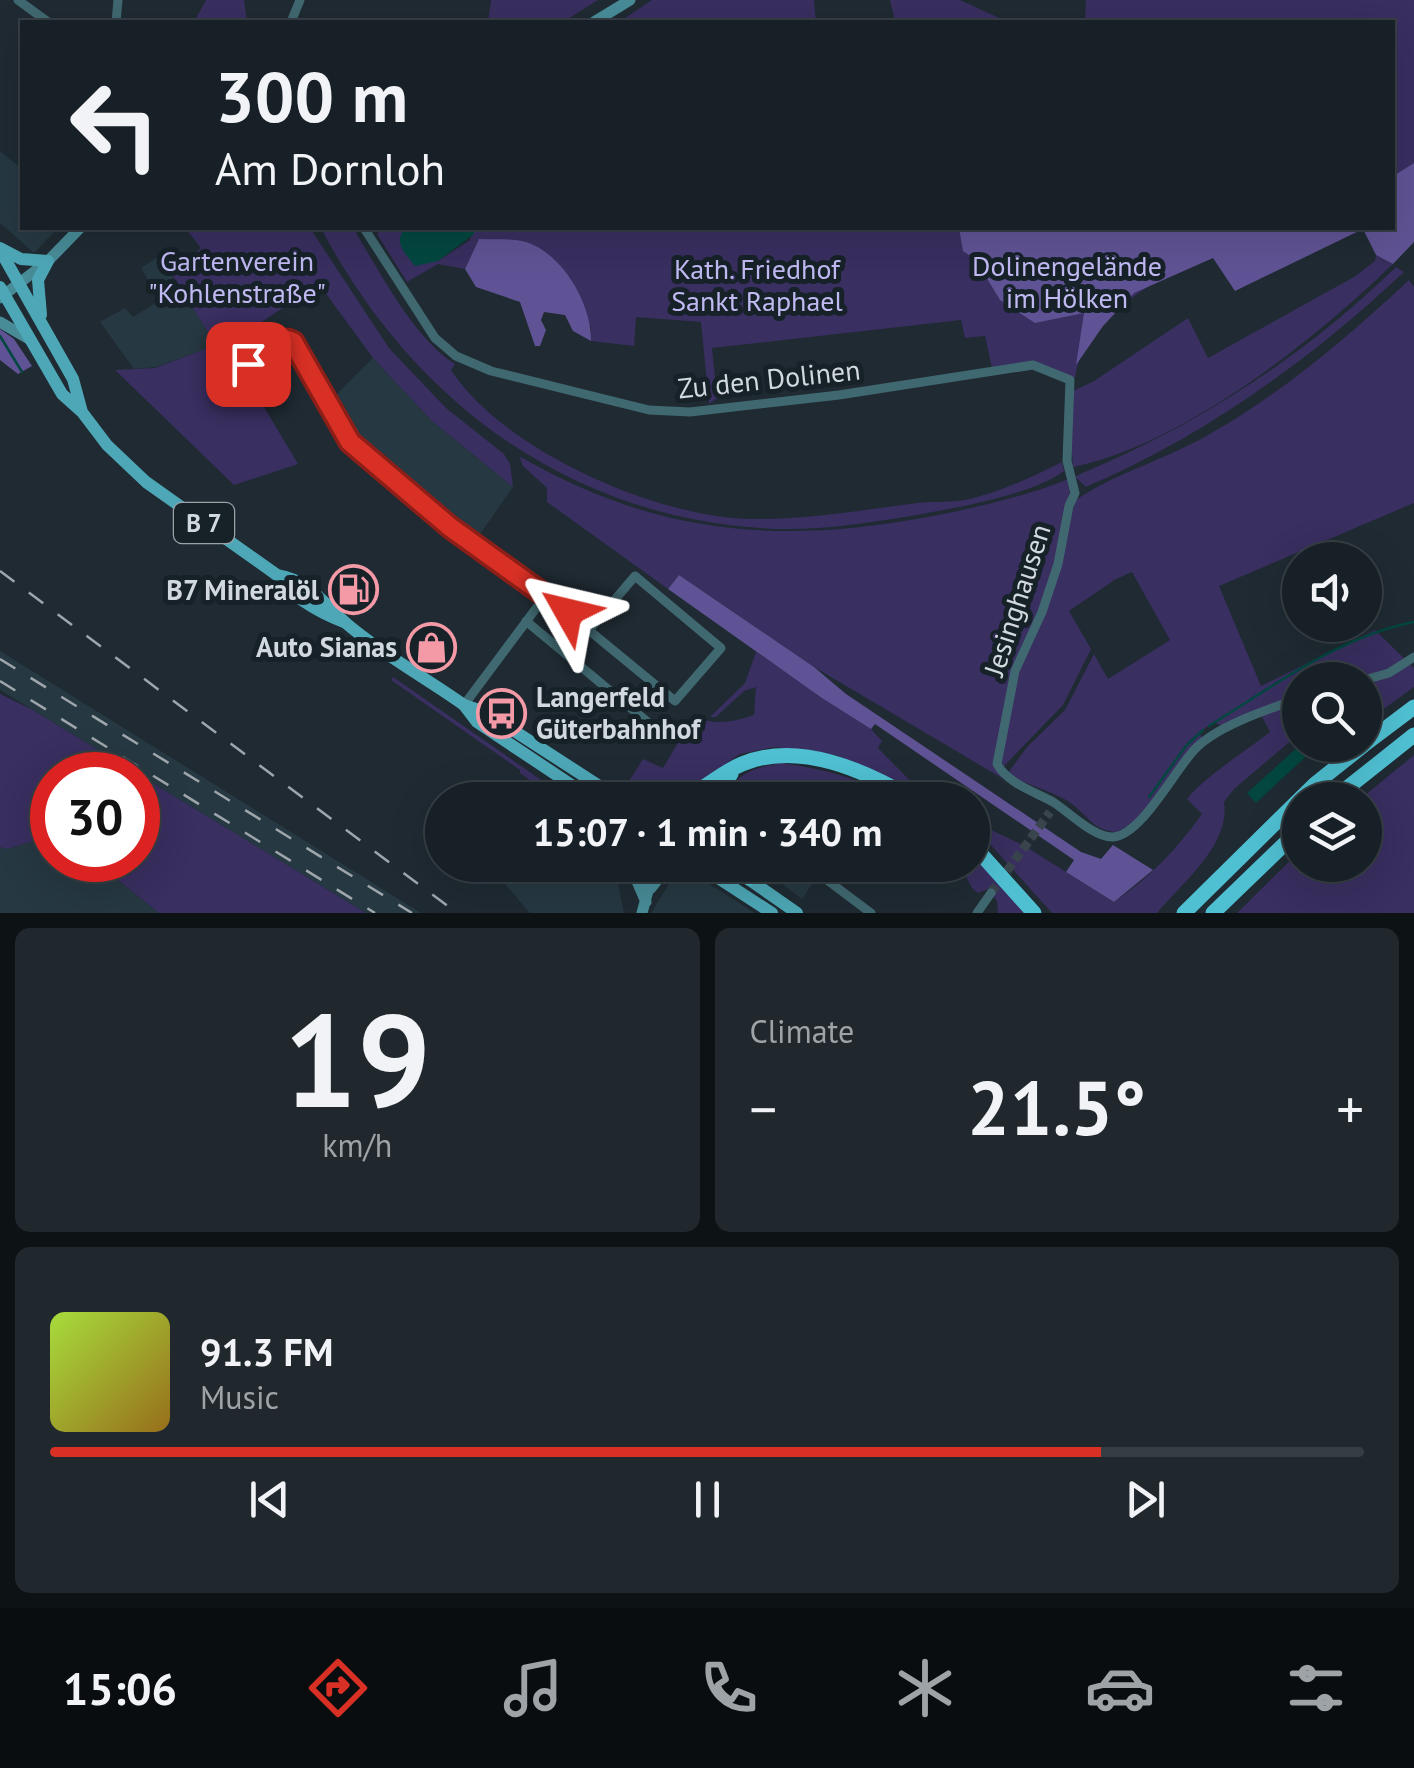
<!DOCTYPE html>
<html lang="en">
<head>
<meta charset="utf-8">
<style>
  :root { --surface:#172026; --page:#20282e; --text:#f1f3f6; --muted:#9ea3a7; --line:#363e43; --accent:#d93025 }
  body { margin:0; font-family:"PT Sans",sans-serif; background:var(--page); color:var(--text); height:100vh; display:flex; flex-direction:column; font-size:38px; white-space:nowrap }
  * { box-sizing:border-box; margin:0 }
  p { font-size:32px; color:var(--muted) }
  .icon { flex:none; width:55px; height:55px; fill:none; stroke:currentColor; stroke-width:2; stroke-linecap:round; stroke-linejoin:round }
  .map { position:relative; height:913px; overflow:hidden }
  .details { display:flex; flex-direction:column; gap:15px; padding:15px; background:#0d1215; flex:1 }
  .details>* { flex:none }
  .banner { position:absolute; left:20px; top:20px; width:1375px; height:210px; border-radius:0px; box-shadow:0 10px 40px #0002,0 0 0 2px var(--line); background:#172026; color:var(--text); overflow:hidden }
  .buttons { position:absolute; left:1282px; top:542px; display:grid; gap:20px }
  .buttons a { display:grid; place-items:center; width:100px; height:100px; border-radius:50%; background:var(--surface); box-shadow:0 10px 40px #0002,0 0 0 2px var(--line); font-size:50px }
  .speed { position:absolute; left:30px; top:752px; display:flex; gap:20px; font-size:50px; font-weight:700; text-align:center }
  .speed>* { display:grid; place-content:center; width:130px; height:130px; border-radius:50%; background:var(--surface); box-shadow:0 10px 40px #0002,0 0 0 2px var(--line); line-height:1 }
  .speed .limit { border:15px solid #d22; background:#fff; color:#111 }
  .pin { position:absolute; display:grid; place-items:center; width:85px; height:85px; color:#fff; margin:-42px; border-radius:20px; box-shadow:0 5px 15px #0006 }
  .me { position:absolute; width:110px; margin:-55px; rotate:307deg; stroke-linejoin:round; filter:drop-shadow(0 0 8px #0008) }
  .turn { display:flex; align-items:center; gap:35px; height:210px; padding:0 30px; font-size:45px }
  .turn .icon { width:130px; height:130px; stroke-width:2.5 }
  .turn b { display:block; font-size:70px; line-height:85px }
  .big { font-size:75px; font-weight:600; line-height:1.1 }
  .details .card { flex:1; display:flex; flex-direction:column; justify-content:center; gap:15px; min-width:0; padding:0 35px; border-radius:15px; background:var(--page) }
  .details .dial { align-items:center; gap:0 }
  .dial b { font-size:130px; line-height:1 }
  .song { display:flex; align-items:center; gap:30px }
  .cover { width:120px; height:120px; border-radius:15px; background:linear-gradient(135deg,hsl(80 70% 55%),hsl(40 70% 35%)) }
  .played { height:10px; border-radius:5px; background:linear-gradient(90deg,var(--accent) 80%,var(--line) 80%) }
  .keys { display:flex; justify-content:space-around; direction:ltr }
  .heat { display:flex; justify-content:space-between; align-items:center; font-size:55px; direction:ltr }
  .details .tiles { flex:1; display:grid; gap:15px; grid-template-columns:1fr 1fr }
  .card:last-child { grid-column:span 2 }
  .trip { position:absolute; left:425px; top:782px; width:565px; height:100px; border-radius:50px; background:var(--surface); box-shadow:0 10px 40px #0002,0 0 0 2px var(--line); font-weight:600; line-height:100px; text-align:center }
  .tabs { display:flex; height:160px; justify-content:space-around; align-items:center; background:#090d0f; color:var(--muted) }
  .tabs .icon { width:70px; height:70px }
  .tabs .current { color:var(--accent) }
  .tabs b { font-size:45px; color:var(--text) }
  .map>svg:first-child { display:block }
</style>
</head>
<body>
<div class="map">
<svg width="1414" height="913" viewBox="0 0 1414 913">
  <rect width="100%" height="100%" fill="#1f2a32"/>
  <!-- built -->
  <path fill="#263842" d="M0,151l22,18v59h31l3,2 -22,23 -34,-30z
    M159,256l58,89 -61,22 -22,2 -34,-47 25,-14 8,9 27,-17 -19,-32z
    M373,358l59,63 81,66 -35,50 -119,-96 -26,-43z
    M0,651l421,262h-55l-366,-223z
    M52,835v25h41l66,53h-159v-66l8,2z
    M502,865h112l10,48h-94l-36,-42z
    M757,865h26l31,16 -12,18z
    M681,872h9l65,41h-104l21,-34z"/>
  <!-- green -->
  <path fill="#392f60" d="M206,0h38l3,22h-53z
    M491,0h107l-35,22h-75z
    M652,0h162l2,22h-197z
    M890,0h70l48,22h-116l3,-1z
    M1086,0h328v163l-21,13 -1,-154h-307z
    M185,228h125l79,120 57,60 58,46 6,10 3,23 -81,-66 -59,-63 -54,-74 -92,61 71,119 -64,21 -119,-115 40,-2 61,-23 -45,-72 30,-25z
    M321,228h32c26,42 60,110 102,136l-4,6c52,80 204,147 299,149 55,1 112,-9 167,-16 17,-2 36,0 53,-4 32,-8 62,-22 92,-37l2,9c-34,25 -110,37 -153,45 -50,8 -100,16 -151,12 -195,-13 -350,-130 -439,-300z
    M383,228h22l-4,3 37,30 32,-21 4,-12h485l5,23 11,8 25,41 215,-47c-49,24 -81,34 -116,78 -14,16 -21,26 -24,47l-42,-16 -41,6 -7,-32 -20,2 -4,-18 -249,28 5,50 -8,6 -8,-82 -65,-5 -2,29 -43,-5v-14l-112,-88 -14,30 -27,-5 -31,18 -30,-48z
    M1376,255l17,9c-81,78 -209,180 -320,203l-4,-52 4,-24 21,-10 94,-63 20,40 146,-81 21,-16z
    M1396,267l8,5c-95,89 -199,164 -318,215l-11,-10 3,-2c120,-50 224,-117 318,-208z
    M1409,280l5,7v216l-195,83 42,100 114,-56 39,38v19l-40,29 -9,-2v-34h-65v53l-66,56 -10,13c7,42 -42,81 -67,111h-105l-79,-88 -1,-4 51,24 91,57c36,-25 63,-53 88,-88l-15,-15c16,-21 60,-49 83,-67l-9,-17 -37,12 -11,-5 -14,11 3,4 -67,85 -18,10c-23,-1 -28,-15 -45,-28 -15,-12 -46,-18 -64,-31l19,-26 38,-37 29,-56 14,25 62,-39 -38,-68 -16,7 -47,32 22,38 -28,56 -60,62 -2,-11 16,-83 17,-33 42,-140c39,-27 91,-41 132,-65 74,-42 139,-97 201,-155z
    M519,456c134,77 253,89 403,62 49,-9 101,-21 147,-39l2,7 -15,72 -25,76 -14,25 -23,107 13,15 -193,-114 -135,-92 -11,14 -121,-87v-14l-24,-22z
    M756,652l115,77 11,12 -4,7 51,52 -93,-45 -61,-8 -35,7 -62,43 -30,3 -26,-10 2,-9h5l14,-22 20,9 31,-52c20,10 40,6 60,-1l2,-28 -12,4 -28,26h-6l35,-34z
    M393,677l177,123h-6l-15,-11 -3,3 -26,-19v-3l-129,-90z
    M0,694l31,15 335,204h-207l-66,-53h45v-85h-86v60l-44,14 -8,-2z
    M1414,755v158h-177l63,-62v14h65v-65h-6z
    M782,763c45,6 82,18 123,37h-182c11,-26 32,-33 59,-37z
    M973,852l56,61h-31l-1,-12 -9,-12 -10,4 -6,-5 -12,-23h12z"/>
  <!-- forest -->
  <path fill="#605395" d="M1414,163v79l-21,22 -17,-9 -13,-26 -128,62 -22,-33 -79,35 -31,33 -27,39 8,-52 -49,10 -35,-23 -25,-41 -12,-8 -4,-23h433l1,-52z
    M479,239c15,1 33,-1 47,3 36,11 66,62 65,99l-18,-10 -8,-16 -21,-3 -3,8 5,10 -6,16h-5l-15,-44 -44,-15 -11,-18z
    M0,329l14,10 18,27 -14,8 -18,-14z
    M679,575l135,92 32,27 235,158 20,7 12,-14 40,25 -39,32 -48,-30 8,-12 -199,-136 -4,5 -49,-31 -154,-109z"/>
  <!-- water -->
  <path fill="#034740" d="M405,228h69v6l-36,27 -23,5c-10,-13 -22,-23 -10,-38z
    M1300,745h8l5,5 -57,53 -9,-10z"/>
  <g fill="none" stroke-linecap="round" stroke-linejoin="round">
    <!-- stream -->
    <path stroke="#034740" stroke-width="2.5" d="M0,336l22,36
      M1209,726c65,-40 129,-89 205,-104
      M1149,797l37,-51 17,-16"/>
    <!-- street-tunnel -->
    <path stroke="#3a444c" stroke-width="9" stroke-dasharray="9 4.5" stroke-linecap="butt" d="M991,893l59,-81"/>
    <!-- street -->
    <path stroke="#406870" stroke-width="9" d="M18,0l30,22
      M116,22l2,-22
      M291,22l9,-22
      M364,228l71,110 21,18 35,15 158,39 41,2 149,-17 194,-30 37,15 -3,81 8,32 -6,13 -11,58 -16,48 -27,59 -18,93c10,19 38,28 56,38 16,10 41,36 60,35 29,-2 62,-68 83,-89 23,-23 73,-39 104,-50
      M248,364l41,-24 4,2 57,100 100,85 96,68
      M526,621l124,103
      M1364,680l25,-7 25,-16
      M464,705l82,-110 129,106 46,-53 -86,-72 -46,54
      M807,865l64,48
      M977,913l14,-20"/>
    <!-- secondary -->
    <path stroke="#488c98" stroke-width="11" d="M594,22l36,-22
      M0,298l48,-37 32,-33
      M0,322l29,17
      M630,865l16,37
      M651,888l18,-23
      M642,913l13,-48"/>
    <!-- primary -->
    <path stroke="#4da7b6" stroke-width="12" d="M0,248l21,11 27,2 -10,19 3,35
      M0,250l73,129 9,33
      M0,287l62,107 20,18 25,33 39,37 131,93c16,24 43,38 69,48
      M277,575c32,5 48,30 70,49 35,30 79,54 117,81l21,7 136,88
      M464,705l13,17 117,78
      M698,865l74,48
      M728,865l69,48"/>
    <!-- highway -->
    <path stroke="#4fc0d2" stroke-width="15" d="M1365,744l49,-37
      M681,800c22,-9 39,-27 61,-36 57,-24 124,7 173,36
      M711,800l20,-26
      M1332,800l82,-65
      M972,844l62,69
      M739,865l10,13
      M1184,913l131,-129 49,-39
      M1213,913l87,-84"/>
    <!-- rail -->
    <path stroke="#9ea6ac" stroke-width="2.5" stroke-dasharray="18 18" stroke-linecap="butt" d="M0,571l457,342
      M0,659l412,254
      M0,681l375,232"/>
  </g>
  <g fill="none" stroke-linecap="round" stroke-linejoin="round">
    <defs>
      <path id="route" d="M248,364l40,-24 5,2 57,100 100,85 118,85"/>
    </defs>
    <!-- route casing -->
    <use href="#route" stroke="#8d1f18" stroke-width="25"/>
    <!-- route -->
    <use href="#route" stroke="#d93025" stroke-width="18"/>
  </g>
  <!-- icons -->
  <defs>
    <symbol id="fuel-ring" viewBox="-11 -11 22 22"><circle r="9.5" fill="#162128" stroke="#f49aa7" stroke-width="1.5"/><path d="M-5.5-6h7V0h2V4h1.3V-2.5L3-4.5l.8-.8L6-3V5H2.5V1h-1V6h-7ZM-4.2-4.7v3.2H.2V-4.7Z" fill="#f49aa7"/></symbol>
    <symbol id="shop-ring" viewBox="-11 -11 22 22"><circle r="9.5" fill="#162128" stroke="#f49aa7" stroke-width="1.5"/><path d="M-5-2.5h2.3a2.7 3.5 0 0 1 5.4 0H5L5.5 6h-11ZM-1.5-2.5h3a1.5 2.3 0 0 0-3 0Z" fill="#f49aa7"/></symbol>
    <symbol id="bus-ring" viewBox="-11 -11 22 22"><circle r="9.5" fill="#162128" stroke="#f49aa7" stroke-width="1.5"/><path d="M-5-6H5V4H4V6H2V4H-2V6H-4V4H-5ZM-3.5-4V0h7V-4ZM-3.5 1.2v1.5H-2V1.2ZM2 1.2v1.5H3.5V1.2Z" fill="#f49aa7"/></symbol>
  </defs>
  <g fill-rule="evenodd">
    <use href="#fuel-ring" x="326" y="562" width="55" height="55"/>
    <use href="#shop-ring" x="404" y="620" width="55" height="55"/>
    <use href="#bus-ring" x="474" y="686" width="55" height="55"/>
  </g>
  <g text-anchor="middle" stroke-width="10" stroke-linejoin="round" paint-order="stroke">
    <!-- shield labels -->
    <rect fill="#162128" stroke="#9aa2a7" stroke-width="2.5" x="174" y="503" width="60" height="40" rx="8"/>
    <g font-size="25" font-weight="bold" fill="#d2d9de">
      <text x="204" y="532">B 7</text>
    </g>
    <!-- park labels -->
    <g font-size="28" fill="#c0b9f2" stroke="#162128">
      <text x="237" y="271">Gartenverein<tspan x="237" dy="32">"Kohlenstraße"</tspan></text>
      <text x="1067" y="276">Dolinengelände<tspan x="1067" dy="32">im Hölken</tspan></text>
      <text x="757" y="279">Kath. Friedhof<tspan x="757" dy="32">Sankt Raphael</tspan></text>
    </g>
    <!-- street labels -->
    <g font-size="28" fill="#d2d9de" stroke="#162128">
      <text transform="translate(769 379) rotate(-6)" y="10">Zu den Dolinen</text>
      <text transform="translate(1017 600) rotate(-72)" y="10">Jesinghausen</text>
    </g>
    <!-- poi labels -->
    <g font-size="28" font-weight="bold" fill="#d2d9de" stroke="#162128" text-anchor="end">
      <text x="319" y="600">B7 Mineralöl</text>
      <text x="397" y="657">Auto Sianas</text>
      <text x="536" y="707" text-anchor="start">Langerfeld<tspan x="536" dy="32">Güterbahnhof</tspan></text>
    </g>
  </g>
</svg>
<div class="buttons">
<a><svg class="icon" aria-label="sound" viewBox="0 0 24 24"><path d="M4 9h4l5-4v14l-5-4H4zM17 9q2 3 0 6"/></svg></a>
<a><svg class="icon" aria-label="search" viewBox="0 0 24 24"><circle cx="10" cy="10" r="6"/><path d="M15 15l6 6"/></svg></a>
<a><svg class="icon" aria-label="layers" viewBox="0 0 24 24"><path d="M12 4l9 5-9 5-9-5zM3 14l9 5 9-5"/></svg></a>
</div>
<div class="speed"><div class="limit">30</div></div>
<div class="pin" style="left:248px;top:364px;background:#d93025"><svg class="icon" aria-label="arrive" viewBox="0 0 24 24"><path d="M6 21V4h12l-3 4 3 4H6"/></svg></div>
<svg class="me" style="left:568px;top:612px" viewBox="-20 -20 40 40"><path d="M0-17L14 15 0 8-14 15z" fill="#d93025" stroke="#fff" stroke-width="4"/></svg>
<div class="trip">15:07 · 1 min · 340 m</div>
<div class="banner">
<div class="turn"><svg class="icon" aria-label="left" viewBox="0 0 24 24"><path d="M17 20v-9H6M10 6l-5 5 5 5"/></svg><div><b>300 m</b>Am Dornloh</div></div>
</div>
</div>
<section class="details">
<div class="tiles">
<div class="card dial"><b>19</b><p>km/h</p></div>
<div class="card"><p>Climate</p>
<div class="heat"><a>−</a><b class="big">21.5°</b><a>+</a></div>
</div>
<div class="card">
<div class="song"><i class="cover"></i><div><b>91.3 FM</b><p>Music</p></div></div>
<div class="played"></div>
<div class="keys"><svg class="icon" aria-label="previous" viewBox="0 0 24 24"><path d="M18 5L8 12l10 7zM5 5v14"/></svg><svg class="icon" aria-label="pause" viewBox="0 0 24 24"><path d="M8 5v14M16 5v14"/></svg><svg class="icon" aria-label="next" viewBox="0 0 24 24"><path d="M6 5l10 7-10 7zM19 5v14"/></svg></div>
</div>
</div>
</section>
<nav class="tabs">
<b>15:06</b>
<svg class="icon current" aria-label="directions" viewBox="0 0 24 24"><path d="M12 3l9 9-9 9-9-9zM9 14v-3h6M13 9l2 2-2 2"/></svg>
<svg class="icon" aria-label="music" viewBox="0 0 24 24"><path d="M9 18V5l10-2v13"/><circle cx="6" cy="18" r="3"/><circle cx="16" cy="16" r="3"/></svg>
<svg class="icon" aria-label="phone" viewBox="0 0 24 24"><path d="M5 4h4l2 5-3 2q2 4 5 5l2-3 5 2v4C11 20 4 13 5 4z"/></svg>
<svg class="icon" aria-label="climate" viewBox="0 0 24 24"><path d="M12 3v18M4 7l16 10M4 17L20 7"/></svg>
<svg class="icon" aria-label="car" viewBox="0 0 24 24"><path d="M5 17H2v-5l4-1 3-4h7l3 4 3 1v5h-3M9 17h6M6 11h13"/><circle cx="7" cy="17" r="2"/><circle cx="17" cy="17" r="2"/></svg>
<svg class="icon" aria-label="filters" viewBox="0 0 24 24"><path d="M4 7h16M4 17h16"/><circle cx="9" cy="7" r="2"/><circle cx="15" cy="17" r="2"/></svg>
</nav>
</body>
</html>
